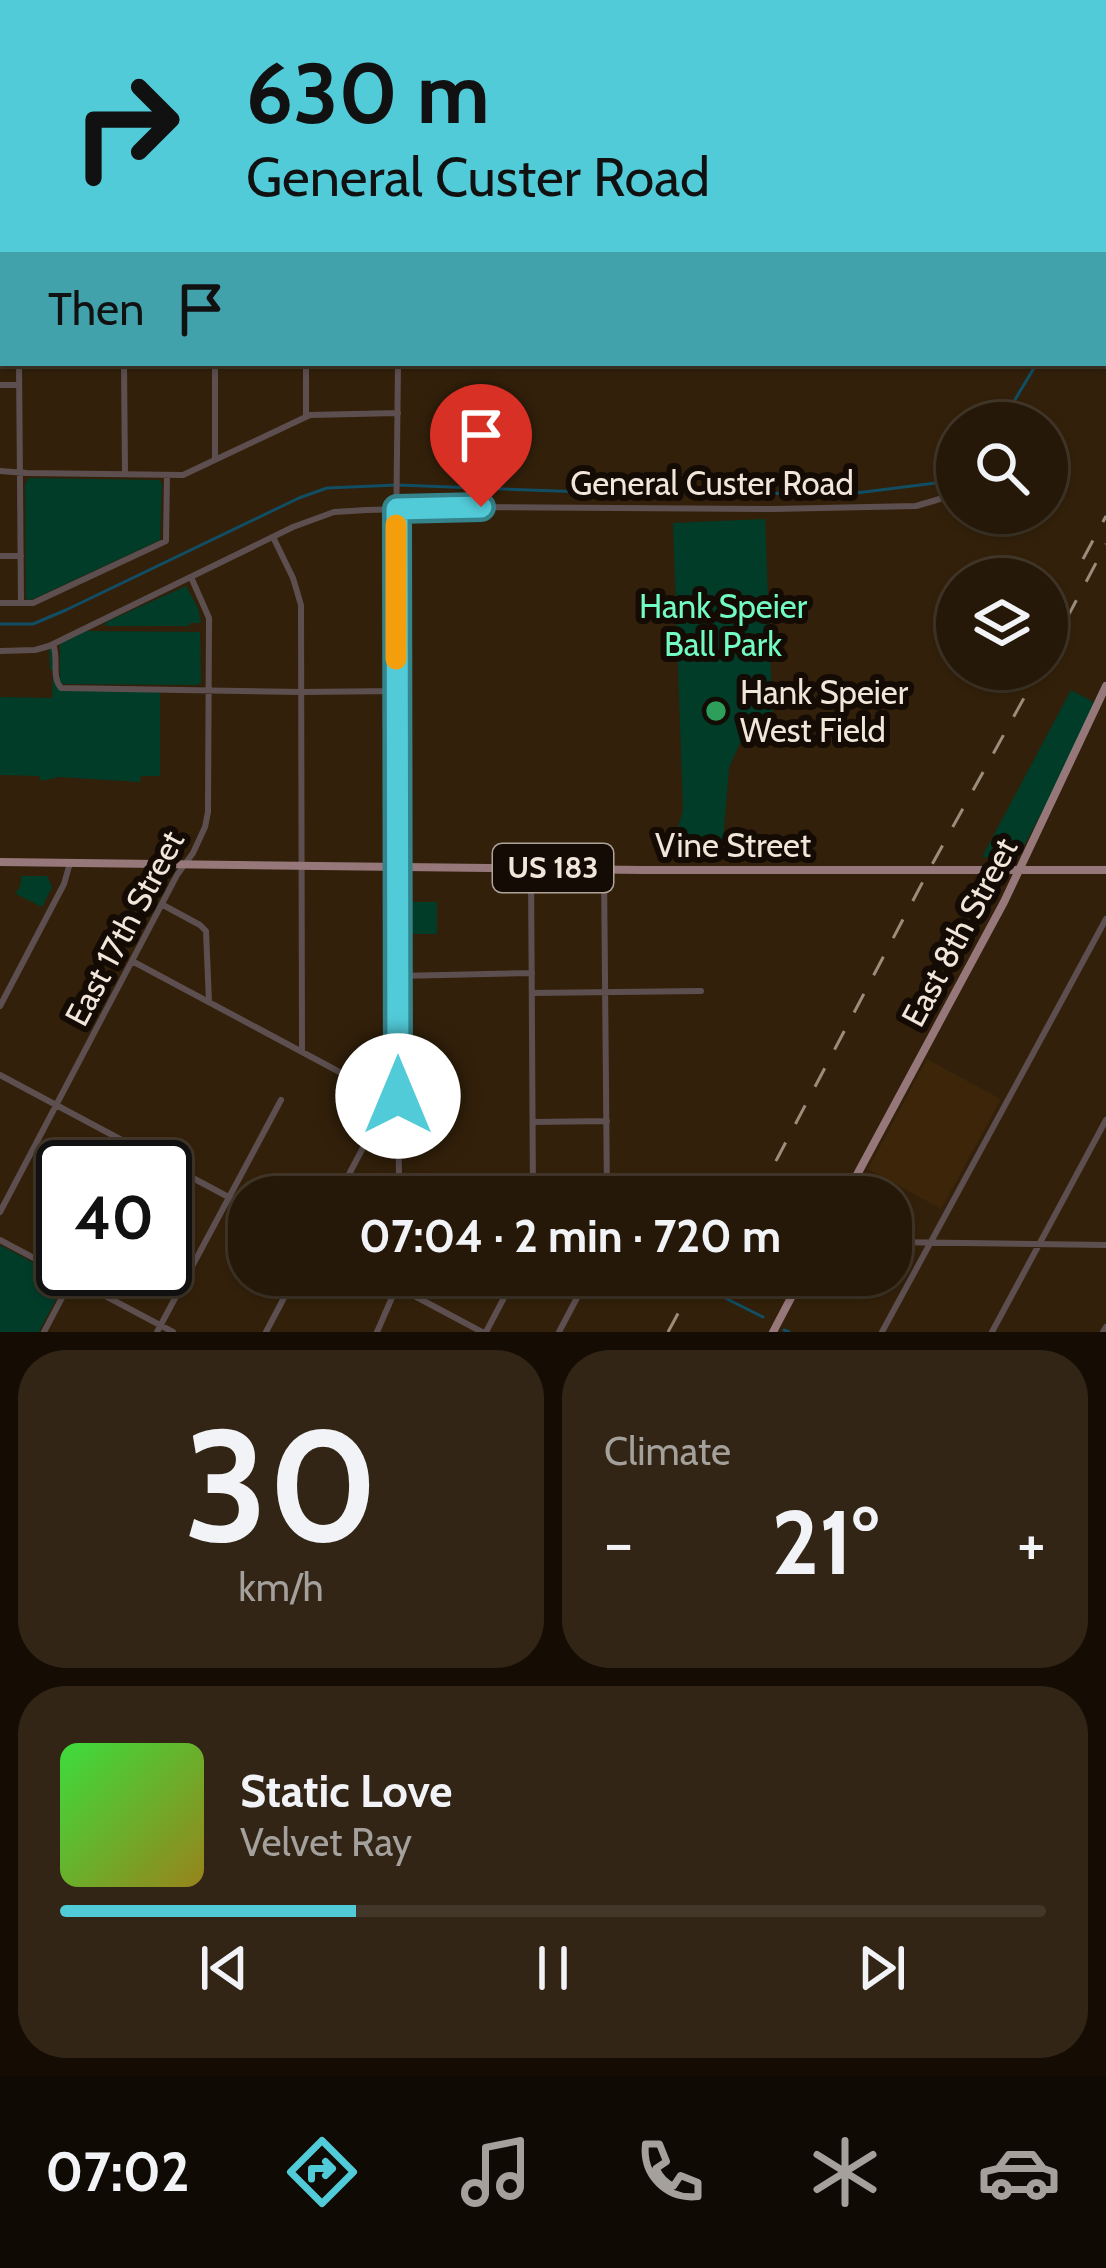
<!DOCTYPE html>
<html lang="en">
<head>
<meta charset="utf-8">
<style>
  :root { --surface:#261808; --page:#322516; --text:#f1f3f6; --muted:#a4a09c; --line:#423729; --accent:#52cbd8 }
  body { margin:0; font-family:Cabin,sans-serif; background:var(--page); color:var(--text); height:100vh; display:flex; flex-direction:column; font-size:45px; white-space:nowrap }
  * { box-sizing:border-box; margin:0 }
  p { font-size:39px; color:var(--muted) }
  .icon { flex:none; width:66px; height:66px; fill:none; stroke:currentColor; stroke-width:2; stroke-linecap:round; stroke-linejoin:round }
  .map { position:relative; height:1332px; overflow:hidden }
  .sheet { display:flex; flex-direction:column; gap:18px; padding:18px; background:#150d04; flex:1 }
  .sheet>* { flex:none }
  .guide { position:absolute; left:0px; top:0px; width:1107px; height:366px; box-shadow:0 3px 9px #0004,0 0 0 3px var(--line); background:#52cbd8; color:#111; overflow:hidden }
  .controls { position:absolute; left:936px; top:402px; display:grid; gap:24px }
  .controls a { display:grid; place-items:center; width:132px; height:132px; border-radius:50%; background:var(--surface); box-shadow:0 3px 9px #0004,0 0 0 3px var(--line); font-size:60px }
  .speed { position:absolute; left:36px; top:1140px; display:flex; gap:24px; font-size:60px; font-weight:700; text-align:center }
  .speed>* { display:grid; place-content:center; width:156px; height:156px; border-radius:50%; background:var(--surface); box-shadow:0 3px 9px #0004,0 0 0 3px var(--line); line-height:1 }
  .speed .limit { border:6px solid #111; border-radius:18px; background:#fff; color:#111 }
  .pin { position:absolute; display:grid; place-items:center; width:102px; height:102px; color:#fff; margin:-123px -51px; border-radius:50% 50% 50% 0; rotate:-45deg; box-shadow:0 0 12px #0007 }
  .pin .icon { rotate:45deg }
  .me { position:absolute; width:132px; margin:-66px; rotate:0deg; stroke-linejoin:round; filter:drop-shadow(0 0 9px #0008) }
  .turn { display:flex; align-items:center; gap:42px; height:252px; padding:0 48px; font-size:54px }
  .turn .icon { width:156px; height:156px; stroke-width:2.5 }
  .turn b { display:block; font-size:84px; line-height:102px }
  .then { display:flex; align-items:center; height:114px; padding:0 48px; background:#0003; gap:24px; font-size:45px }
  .big { font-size:90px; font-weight:700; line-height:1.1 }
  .sheet .tile { flex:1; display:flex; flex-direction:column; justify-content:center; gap:18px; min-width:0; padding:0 42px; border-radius:48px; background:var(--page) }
  .sheet .dial { align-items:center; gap:0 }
  .dial b { font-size:156px; line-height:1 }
  .song { display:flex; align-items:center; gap:36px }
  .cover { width:144px; height:144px; border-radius:18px; background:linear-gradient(135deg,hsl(120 70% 55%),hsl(50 70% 35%)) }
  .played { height:12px; border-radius:6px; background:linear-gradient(90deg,var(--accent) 30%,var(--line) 30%) }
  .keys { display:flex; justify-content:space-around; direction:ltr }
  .heat { display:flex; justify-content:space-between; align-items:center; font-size:66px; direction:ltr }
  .sheet .tiles { flex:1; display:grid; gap:18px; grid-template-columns:1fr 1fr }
  .tile:last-child { grid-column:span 2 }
  .trip { position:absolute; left:228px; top:1176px; width:684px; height:120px; border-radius:48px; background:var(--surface); box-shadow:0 3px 9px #0004,0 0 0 3px var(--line); font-weight:700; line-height:120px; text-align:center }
  .menu { display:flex; height:192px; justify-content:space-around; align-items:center; background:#0f0a03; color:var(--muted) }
  .menu .icon { width:84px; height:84px }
  .menu .current { color:var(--accent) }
  .menu b { font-size:54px; color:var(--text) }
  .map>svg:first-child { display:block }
</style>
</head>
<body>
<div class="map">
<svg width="1106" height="1332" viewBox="0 0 1106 1332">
  <rect width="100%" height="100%" fill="#32200a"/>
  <!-- built -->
  <path fill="#3c2509" d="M927,1059l74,40 -60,110 -73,-40z"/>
  <!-- green -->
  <path fill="#003c28" d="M0,0h110l1,3h-108v115h-3z
    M29,478l130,2 3,4 -2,56 -131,61 -3,-4 -1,-113z
    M765,519l8,208 -33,16 -11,25 -7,87h-52l13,-45 -10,-287z
    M186,586l12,22 3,15h-11l-1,3h-84l1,-4z
    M86,631l114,1 1,50 -3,3 -138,-1v-40z
    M53,644l3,37 5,7 99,1v87h-19l-1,6 -81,-5 -18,4 -2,-5 -39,-1v-78l52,1 1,-28h-3l-1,-24z
    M1071,690l28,15 -82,154 -35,-2z
    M21,876h26l5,11 -10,20 -26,-13 5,-10z
    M404,902h33v32h-33z
    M0,1245l66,35 -27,52h-39z"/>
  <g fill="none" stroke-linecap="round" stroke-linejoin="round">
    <!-- stream -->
    <path stroke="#114e64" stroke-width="3" d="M1104,253l2,-3
      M1001,423l36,-60
      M0,624h33l33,-14 233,-112 28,-10 70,-3 188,7 263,2 96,-12 13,-9
      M687,1279l76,38
      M784,1330l5,2"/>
    <!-- minor -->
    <path stroke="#5d4f50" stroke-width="6" d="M114,0l3,3
      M398,0v3
      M0,118h3
      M0,208h3
      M0,300h3
      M19,363l2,240
      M124,363l1,110
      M215,363v96
      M398,363l-2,180 3,654
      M0,385h19
      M306,416v-53
      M0,471l27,2 156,2 127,-60 88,-2
      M273,537l20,41 8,27 1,447
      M0,556h21
      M0,603h33l133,-62 1,-66
      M53,644c6,14 -2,33 8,44l240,4 96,-1
      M0,651l35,-1 14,-4 244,-119 41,-15 33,-2 113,-3 294,2 142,-3 34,-10
      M531,868l2,329
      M604,869l3,328
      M163,905l37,20 6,6 3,71
      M132,961l243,130 13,5h10
      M397,976l135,-3
      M532,993l169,-2
      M0,1006l64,-122 6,-21
      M0,1075l249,133
      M533,1122l74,-1
      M131,1167l10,-17
      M399,1192h134
      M337,1197l40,-76
      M0,1212l177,-337 16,-22 12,-26 3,-15 1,-194 -18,-41
      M0,1240l173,92
      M891,1242l215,3
      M375,1275l107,57
      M44,1332l33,-63
      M157,1332l124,-232
      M266,1332l30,-57
      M377,1332l20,-46 3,-11
      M486,1332l30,-57
      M559,1332l30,-57
      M882,1332l224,-413
      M992,1332l114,-212
      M1103,1332l3,-5"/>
    <!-- major -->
    <path stroke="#96787b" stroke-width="8" d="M0,862l642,8h464
      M845,1197l159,-295 102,-216
      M773,1332l30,-57"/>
    <!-- rail -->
    <path stroke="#9b8c7b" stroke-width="3" stroke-dasharray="21 21" stroke-linecap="butt" d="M1083,559l23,-43
      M1047,656l59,-112
      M754,1197l23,-38 152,-289 111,-201
      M668,1332l31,-57"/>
  </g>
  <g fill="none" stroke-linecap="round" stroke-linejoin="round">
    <defs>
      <path id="route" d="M398,1096l-1,-587 84,-2"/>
    </defs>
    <!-- route casing -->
    <use href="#route" stroke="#35848c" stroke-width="30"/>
    <!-- route -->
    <use href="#route" stroke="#52cbd8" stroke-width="21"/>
    <!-- slow -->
    <path stroke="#f59e0b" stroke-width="21" d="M396,525v134"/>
  </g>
  <!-- markers -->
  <circle fill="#2e9e5b" stroke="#130b04" stroke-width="4.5" cx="716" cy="711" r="12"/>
  <g text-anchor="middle" stroke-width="12" stroke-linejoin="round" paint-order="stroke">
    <!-- shield labels -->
    <rect fill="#130b04" stroke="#afa499" stroke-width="3" x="493" y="844" width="120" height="48" rx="9"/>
    <g font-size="30" font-weight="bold" fill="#f2e5d9">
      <text x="553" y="878">US 183</text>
    </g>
    <!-- street labels -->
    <g font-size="33" fill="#f2e5d9" stroke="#130b04">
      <text x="712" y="495">General Custer Road</text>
      <text x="733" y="857">Vine Street</text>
      <text transform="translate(124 928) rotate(-62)" y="12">East 17th Street</text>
      <text transform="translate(959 932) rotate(-62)" y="12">East 8th Street</text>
    </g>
    <!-- park labels -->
    <g font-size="33" fill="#72fbc2" stroke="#130b04">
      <text x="723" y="618">Hank Speier<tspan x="723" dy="38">Ball Park</tspan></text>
    </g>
    <!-- poi labels -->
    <g font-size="33" fill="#f2e5d9" stroke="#130b04" text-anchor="start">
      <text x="740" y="704">Hank Speier<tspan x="740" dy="38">West Field</tspan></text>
    </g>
  </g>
</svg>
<div class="controls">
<a><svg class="icon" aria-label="search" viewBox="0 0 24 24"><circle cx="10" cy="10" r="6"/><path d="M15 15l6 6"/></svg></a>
<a><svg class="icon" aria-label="layers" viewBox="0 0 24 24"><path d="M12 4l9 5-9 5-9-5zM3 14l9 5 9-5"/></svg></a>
</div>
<div class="speed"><div class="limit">40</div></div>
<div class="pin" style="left:481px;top:507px;background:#d93025"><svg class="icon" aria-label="arrive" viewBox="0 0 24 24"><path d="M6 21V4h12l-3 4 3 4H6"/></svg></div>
<svg class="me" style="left:398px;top:1096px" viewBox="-20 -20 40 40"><circle r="19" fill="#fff"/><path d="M0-13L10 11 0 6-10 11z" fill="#52cbd8"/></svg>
<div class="trip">07:04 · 2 min · 720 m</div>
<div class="guide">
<div class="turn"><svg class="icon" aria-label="right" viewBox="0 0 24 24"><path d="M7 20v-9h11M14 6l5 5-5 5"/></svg><div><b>630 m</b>General Custer Road</div></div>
<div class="then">Then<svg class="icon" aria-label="arrive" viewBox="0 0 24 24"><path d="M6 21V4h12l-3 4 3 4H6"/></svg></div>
</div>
</div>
<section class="sheet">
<div class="tiles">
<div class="tile dial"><b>30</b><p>km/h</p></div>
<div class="tile"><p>Climate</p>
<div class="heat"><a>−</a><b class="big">21°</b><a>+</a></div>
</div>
<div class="tile">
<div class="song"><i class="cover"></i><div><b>Static Love</b><p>Velvet Ray</p></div></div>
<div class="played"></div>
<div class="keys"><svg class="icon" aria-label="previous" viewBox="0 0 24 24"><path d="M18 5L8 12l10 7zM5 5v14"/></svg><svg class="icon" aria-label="pause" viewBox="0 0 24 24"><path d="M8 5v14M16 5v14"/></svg><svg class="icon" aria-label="next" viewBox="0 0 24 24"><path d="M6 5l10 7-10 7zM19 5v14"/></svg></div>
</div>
</div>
</section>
<nav class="menu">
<b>07:02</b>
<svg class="icon current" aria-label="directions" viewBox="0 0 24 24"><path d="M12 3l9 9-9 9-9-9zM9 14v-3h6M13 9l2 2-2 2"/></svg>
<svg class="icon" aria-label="music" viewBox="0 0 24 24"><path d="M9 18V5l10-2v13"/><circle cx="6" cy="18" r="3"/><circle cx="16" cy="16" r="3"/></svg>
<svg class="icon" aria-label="phone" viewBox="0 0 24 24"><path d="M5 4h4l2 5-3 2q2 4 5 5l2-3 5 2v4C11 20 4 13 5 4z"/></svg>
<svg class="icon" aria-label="climate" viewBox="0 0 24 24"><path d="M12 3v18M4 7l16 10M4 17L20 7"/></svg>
<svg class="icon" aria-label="car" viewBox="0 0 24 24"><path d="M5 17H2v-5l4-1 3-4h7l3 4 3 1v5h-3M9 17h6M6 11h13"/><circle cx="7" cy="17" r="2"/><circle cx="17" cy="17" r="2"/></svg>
</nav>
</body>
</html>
